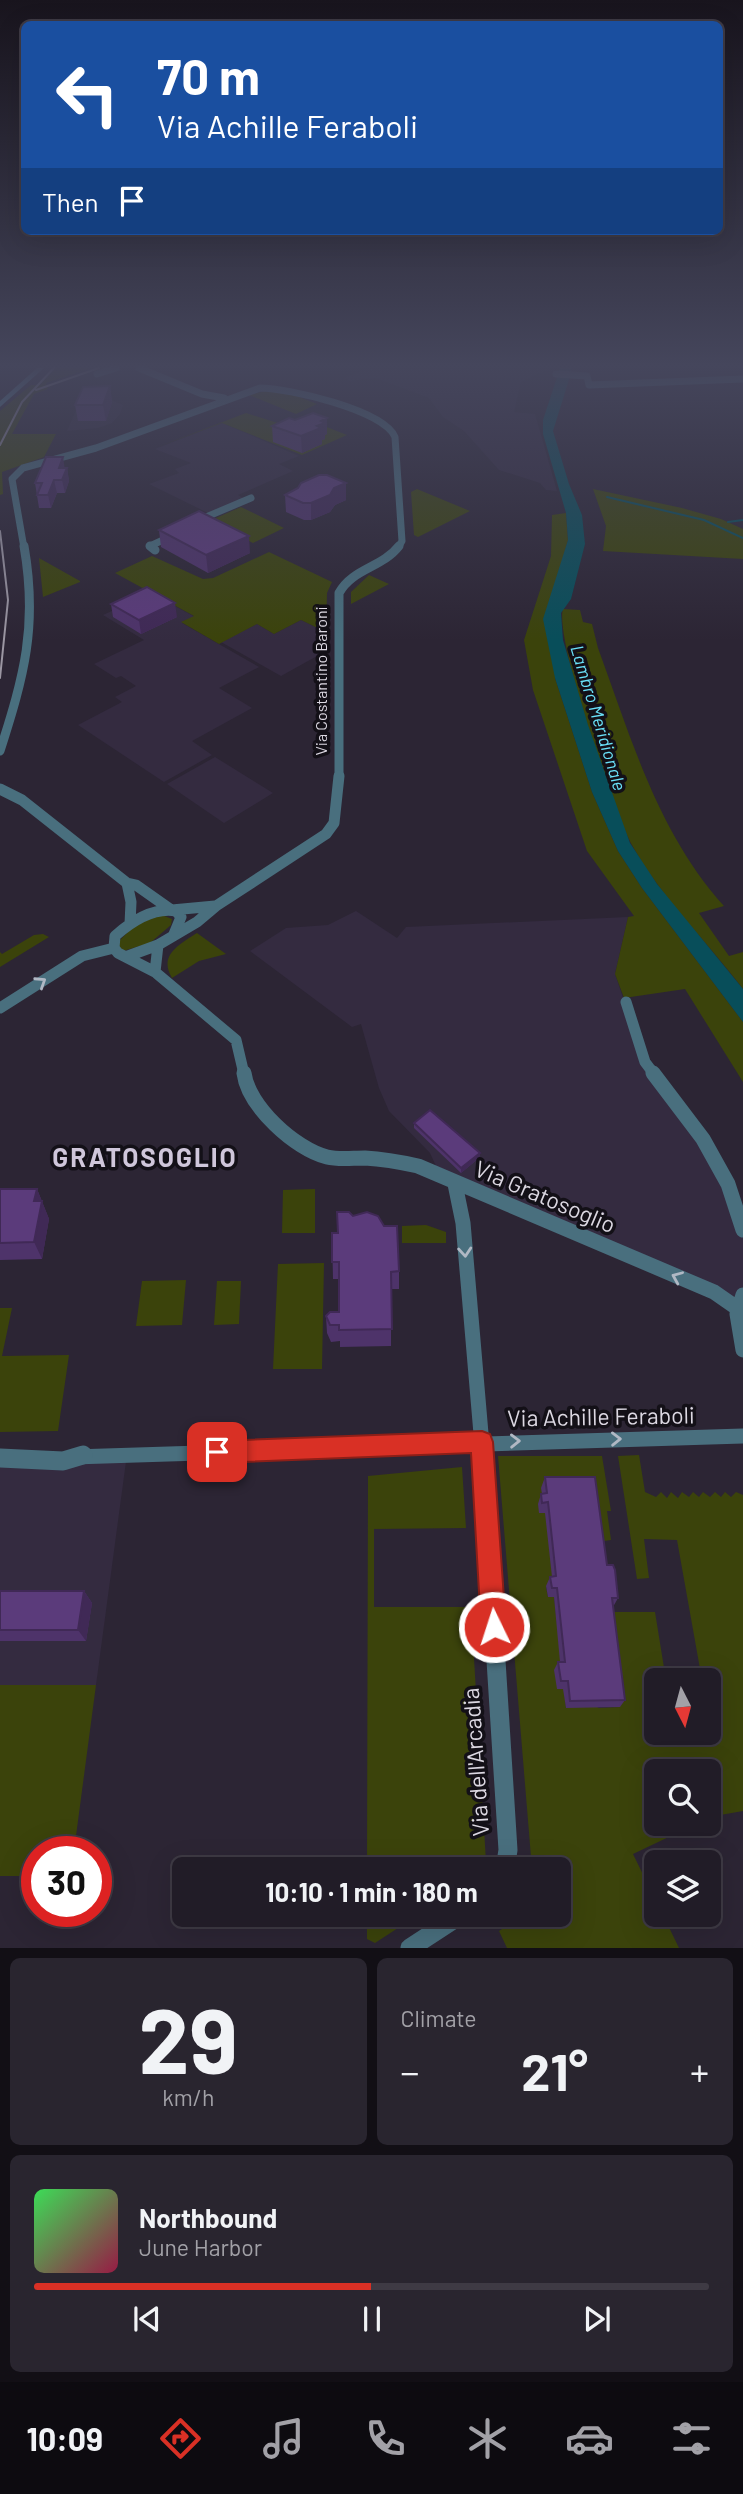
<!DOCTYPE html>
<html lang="en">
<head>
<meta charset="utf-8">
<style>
  :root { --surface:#211c27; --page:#29252f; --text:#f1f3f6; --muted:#a2a1a7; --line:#3e3a44; --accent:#d93025 }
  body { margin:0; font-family:Barlow,sans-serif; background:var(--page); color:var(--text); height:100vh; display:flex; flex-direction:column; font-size:26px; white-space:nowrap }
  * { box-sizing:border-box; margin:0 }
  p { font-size:23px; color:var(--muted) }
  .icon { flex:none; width:38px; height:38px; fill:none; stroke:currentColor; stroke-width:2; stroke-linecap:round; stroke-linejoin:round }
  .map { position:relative; height:1948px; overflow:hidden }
  .side { display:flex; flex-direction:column; gap:10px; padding:10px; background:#120f15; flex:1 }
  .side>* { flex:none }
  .banner { position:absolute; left:21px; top:21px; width:702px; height:214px; border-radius:10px; box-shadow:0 7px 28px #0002,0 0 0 2px var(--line); background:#1a4fa0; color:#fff; overflow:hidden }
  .needle { width:46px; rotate:174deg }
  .buttons { position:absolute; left:644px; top:1668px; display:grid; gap:14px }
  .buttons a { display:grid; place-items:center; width:77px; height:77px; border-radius:10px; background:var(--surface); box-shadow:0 7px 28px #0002,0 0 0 2px var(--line); font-size:35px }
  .speed { position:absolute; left:21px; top:1836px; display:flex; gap:14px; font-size:35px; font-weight:700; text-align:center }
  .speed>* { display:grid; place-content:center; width:91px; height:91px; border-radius:50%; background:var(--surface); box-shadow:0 7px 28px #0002,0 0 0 2px var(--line); line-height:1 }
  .speed .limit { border:10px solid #d22; background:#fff; color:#111 }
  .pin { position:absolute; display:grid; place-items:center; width:60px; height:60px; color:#fff; margin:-30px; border-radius:14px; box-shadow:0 4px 10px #0006 }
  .me { position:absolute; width:77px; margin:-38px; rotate:356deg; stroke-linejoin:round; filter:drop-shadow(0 0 5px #0008) }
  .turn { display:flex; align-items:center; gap:24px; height:147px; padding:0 21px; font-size:32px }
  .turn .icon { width:91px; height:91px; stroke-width:2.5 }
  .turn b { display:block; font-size:49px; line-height:60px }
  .then { display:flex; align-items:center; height:66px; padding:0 21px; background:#0003; gap:14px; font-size:26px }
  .big { font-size:52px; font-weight:700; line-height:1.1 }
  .side .card { flex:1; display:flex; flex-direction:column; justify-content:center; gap:10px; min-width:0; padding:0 24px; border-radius:10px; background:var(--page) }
  .side .dial { align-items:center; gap:0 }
  .dial b { font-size:91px; line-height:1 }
  .song { display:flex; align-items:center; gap:21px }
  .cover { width:84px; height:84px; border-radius:10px; background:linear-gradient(135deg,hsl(130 70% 55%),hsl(340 70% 35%)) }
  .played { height:7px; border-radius:4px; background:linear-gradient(90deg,var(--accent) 50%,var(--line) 50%) }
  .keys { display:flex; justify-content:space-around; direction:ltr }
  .heat { display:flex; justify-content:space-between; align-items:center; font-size:38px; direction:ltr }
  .side .tiles { flex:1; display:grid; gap:10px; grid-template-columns:1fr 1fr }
  .card:last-child { grid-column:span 2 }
  .trip { position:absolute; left:172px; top:1857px; width:399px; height:70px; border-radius:10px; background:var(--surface); box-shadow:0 7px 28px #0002,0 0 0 2px var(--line); font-weight:700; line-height:70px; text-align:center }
  .tabs { display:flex; height:112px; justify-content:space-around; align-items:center; background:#0d0b10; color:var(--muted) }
  .tabs .icon { width:49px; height:49px }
  .tabs .selected { color:var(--accent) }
  .tabs b { font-size:32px; color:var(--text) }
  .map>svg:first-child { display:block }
</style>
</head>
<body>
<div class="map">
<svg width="743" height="1948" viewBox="0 0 743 1948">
  <rect width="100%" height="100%" fill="#2c2534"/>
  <!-- built -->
  <path fill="#342b40" d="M370,368h180l-29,14 -7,30 21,2 22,77 -11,-1 -6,-7 -41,-13 -35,-39 -21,-14 -14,-19 -53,-20 -27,3 -5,-3z
    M95,393l28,12 -3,9 -8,9 -14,5 -31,3 13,-30z
    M222,423l77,33 -20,8 14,7 -55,24 7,4 -35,15 -61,-30 30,-11 -4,-4 16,-6 -36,-14z
    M151,593l44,24 -13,6 77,44 -40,21 33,20 -60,33 20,14 -48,27 -86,-57 44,-23 -7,-5 21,-11 -15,-10 -5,2 -22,-14 50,-24 -41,-25z
    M301,620l25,12v19l-45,25 -60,-34 36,-18 17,10z
    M215,757l58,36 -49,30 -57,-39z
    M356,911l41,27 9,-11 222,-10 -13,57 30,88 58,77 40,92v64l-6,13 -301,-142 -6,-13 -41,-42 -10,-23 -18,-64 -9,3 -102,-76 36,-23 42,-3z
    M127,1454l-31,231h-96v-227z"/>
  <!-- green -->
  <path fill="#3b430b" d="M56,368h35l-45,15 2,6 -14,5 -22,40h44l-12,23 -42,15 1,22 -3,1v-84l31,-26h9z
    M266,391l23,2 28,11 -21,10 -47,-19z
    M246,413l35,11 23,-6 43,17 -45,20 -80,-32 -67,25z
    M417,489l53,22 -52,26 -4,-2 -3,-43z
    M593,489l89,19 39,11 22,10v30l-140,-8 3,-25z
    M241,507l43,21 -31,15 -44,-22z
    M566,513l2,27 -9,33 -4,105 37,114 26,59 24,37 101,134v60l-58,-93 -61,9 -9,-24 13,-57 6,-1 -47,-65 -54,-161 -9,-50 27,-84 1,-41z
    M269,552l63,30 -5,11 -1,39 -25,-12 -27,14 -17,-10 -38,20 -38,-22 13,-6 -79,-43 37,-17 51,23 10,-1z
    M39,558l41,23v1l-37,15z
    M369,575l20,9 -38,20v-12z
    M563,609l17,1 3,12 9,2 6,24c33,90 60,185 126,258l-25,7 30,43 14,-4v37c-36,-48 -82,-91 -111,-144 -17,-31 -78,-208 -69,-236z
    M162,915l10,4 -1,6 -21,18 -27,8 -6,-8 19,-19z
    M197,933l29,21 -27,7 -27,17c-14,-23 8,-34 25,-45z
    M43,934l6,3 -49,30v-15l2,2 32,-19z
    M315,1189v44h-33l1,-43z
    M426,1225l20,7v11h-44v-17z
    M324,1263l-2,106h-49l5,-105z
    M186,1280l-4,45 -46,1 6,-45z
    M217,1281h24l-2,43 -25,1z
    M0,1308h12l-10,48 67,-1 -11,76 -58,1z
    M639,1455l6,37 11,5 5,-5 6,6 4,-6 7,6 4,-6 7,5 4,-5 6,5 4,-5 7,5 5,-5 6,5 4,-5 6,5 5,-5 7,3v316l-34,6v-46h-53v53h40l-63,30 23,47v13l7,1 16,33h-172l-8,-17 24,-16 35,-1v-45h-26l-34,-413h104l9,55h-4l4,29 -7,1 5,33 -67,-86 2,16 13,9 -5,73 -6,1 2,10h6l12,111 30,-9 2,9 22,-1 -13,-95h48l11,68h-10v52h53v-52h-7l-25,-140 -33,-1 5,39 -12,1 -19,-123z
    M462,1467l4,61 -92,1v78h97l15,255 -3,7h-116l1,-393z
    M0,1685h96l-22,166 -37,1v24h-37z
    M367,1915v-1l51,1 -43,28 -8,-4z"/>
  <!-- water -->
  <path fill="#084e5a" d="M560,368h11v5l-18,58 16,53 13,31 3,29 -14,55 -10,14 2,27 25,85 42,118 27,41 86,105v33l-101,-134 -24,-37 -26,-59 -37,-114 -12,-59 25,-79 -2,-27 -23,-79v-14z"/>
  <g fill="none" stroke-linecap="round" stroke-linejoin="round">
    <!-- stream -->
    <path stroke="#084e5a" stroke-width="2" d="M607,497l97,23 39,18
      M728,522l15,-2"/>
    <!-- street-far4 -->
    <path stroke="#496f7e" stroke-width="7" d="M139,368l63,26 22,4
      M97,374l19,-6
      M556,374l31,2 2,9 154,-6
      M197,524l2,-4 52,-22
      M24,548l-12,-69 11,-11 73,-20 164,-60c28,0 124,22 135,49l7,104 -4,7
      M152,548l-2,-2 24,-11"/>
    <!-- street-far3 -->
    <path stroke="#496f7e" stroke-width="9" d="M150,546l5,4
      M0,751c24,-75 38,-125 24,-205
      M339,778v-185c14,-25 43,-25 60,-47"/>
    <!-- street-far2 -->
    <path stroke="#496f7e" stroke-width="11" d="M0,789l22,11 105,83 9,2 34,24
      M127,883l4,19 -1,22
      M172,910l43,-4
      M174,934l7,-17 -5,-6c-23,-4 -44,10 -61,25l-1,12 4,5 37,19 81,68 8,34
      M128,956l30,-11
      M155,972l3,-27 39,-23 19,-16 110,-72 8,-11 5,-47
      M626,1002l19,60 9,12
      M0,1008l82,-52 32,-8"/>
    <!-- street-far1 -->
    <path stroke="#496f7e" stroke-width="15" d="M244,1073c4,33 51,76 83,84 12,3 25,1 38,1 18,1 35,4 53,8l296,126 23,16
      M653,1073l50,66 25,45 15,46
      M455,1184l8,39 20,234
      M743,1295l-6,19 6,36
      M73,1457l670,-21"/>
    <!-- street -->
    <path stroke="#496f7e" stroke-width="19" d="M483,1455l25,395 -3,19
      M0,1458l63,3 20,-6
      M410,1948l52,-34"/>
    <!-- secondary -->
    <path fill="#5897af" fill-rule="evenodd" d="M37,368h7l-44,39v-6z"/>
    <!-- tram -->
    <path stroke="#9b96a2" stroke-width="2" d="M36,390l63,-22
      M0,445l22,-43 32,-34
      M0,531l8,69 -8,78"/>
  </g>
  <!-- wall -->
  <path fill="#4e336a" d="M110,386l2,16 -6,19h-28l-3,-16z
    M272,426l55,8 -2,1v4l-3,1v4l-20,9 -29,-11z
    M65,468h2l2,13 -4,12h-8l-6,15h-12l-4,-25z
    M285,495l61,5 -11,5 -5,7 -19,8h-7l-18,-8z
    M159,530l91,23 -42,20 -47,-26z
    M111,604l66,13 -36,17 -28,-17z
    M414,1123l66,30 -1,5 -18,15 -47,-45z
    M0,1189h37l12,30 -7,40 -42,1z
    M332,1233l67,38v18h-8v57l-51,1v-6l-9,1 -4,-9 -1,-17 13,-4v-33h-6z
    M545,1477l62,88 11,33 -5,9 12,93 -5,7 -54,1 -3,-19h-6l-3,-19 4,-8h2l-6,-65h-6l-2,-11 4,-9h2l-7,-64h-6l-1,-9 3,-10h1l-1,-6z
    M0,1591h84l8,12 -6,38h-86z"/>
  <!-- shaded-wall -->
  <path fill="#402956" d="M110,386l2,16 -6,19 -3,-16z
    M327,418v16l-2,1v4l-3,1v4l-20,9 -1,-17 16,-10 4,-5z
    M63,457l2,13 -4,11 -2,-13z
    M67,468l2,13 -4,12 -3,-13z
    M54,480l3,13 -6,15 -3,-13z
    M346,483v17l-11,5 -5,7 -19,8v-17l23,-15z
    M249,536l1,17 -42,20 -2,-18z
    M175,603l2,14 -36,17 -2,-14z
    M480,1153l-1,5 -18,15v-5z
    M37,1189l12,30 -7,40 -8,-17v-41z
    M84,1591l8,12 -6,38 -8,-11z"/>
  <!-- building -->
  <path fill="#5b3b7b" stroke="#402956" stroke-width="2" d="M110,386l-7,19h-28l8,-18z
    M313,413l14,5 -6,3 4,2 -8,3 4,2 -20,8 -29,-10 17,-8 6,2z
    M46,457h17l-4,11h8l-5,12h-8l-6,15h-11l5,-12h-7z
    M319,475h8l19,8 -12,5 -4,7 -19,8h-8l-18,-8 13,-7 3,-5z
    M199,511l50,25 -43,19 -47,-25z
    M147,587l28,16 -36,17 -28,-16z
    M430,1110l50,43 -19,15 -47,-45z
    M0,1189h37l-3,12h8l-8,41 -34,1z
    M337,1212h12l4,4 14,-4 11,4 6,10h13l2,45 -8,1 1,57 -53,1v-5h-9l-4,-9 4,-4h9v-50h-7v-29h6z
    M545,1477h50l12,88h6l2,5 3,28h-6l13,102 -55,1 -2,-20h-7l-3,-19h7l-8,-74h-5l-2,-11 6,-1 -8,-74 -6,1 -1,-9 6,-1z
    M0,1591h84l-6,39h-78z"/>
  <!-- one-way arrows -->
  <defs><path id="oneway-chevron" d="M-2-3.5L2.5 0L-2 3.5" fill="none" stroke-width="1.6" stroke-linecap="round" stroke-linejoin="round" transform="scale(1.75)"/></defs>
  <g stroke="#b0b8c4">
    <use href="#oneway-chevron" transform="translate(41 982) rotate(-33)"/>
    <use href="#oneway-chevron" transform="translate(465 1252) rotate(85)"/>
    <use href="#oneway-chevron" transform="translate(677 1277) rotate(-157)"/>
    <use href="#oneway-chevron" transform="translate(616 1439) rotate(-1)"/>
    <use href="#oneway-chevron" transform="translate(515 1441) rotate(-1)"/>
  </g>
  <!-- sky -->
  <linearGradient id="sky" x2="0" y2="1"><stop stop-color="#18141d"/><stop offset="0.57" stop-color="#45465c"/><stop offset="1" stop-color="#45465c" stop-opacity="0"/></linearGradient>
  <rect width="743" height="641" fill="url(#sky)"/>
  <!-- route -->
  <path fill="#d93025" stroke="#8d1f18" stroke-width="2" d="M482,1431l8,3 3,8 13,185 -4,9 -8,3 -9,-3 -4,-9 -10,-174 -254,10 -8,-4 -3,-7 3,-8 8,-3z"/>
  <g text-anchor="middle" stroke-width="7" stroke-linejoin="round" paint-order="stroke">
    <!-- far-street labels -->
    <g font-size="16" fill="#dcd8e2" stroke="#131017">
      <text transform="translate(321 681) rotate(-90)" y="6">Via Costantino Baroni</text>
    </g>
    <!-- far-water labels -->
    <g font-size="18" font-style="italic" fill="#6ae1f8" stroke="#131017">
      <text transform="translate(598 718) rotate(73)" y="6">Lambro Meridionale</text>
    </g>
    <!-- near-street labels -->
    <g font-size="23" fill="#dcd8e2" stroke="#131017">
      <text transform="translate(545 1197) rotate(23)" y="8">Via Gratosoglio</text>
      <text transform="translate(601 1417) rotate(-1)" y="8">Via Achille Feraboli</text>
      <text transform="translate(476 1762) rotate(-94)" y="8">Via dell'Arcadia</text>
    </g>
    <!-- district labels -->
    <g font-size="26" font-weight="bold" letter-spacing="2" fill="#cfc6da" stroke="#131017">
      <text x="145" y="1167">GRATOSOGLIO</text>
    </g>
  </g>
</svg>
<div class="buttons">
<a><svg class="needle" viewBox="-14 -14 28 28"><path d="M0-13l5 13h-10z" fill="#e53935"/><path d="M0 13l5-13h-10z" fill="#a2a1a7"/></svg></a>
<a><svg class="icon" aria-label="search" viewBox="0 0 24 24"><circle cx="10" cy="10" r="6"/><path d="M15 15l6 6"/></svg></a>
<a><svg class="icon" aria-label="layers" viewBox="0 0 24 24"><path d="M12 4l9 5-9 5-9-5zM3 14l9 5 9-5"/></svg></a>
</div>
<div class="speed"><div class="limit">30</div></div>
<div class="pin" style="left:217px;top:1452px;background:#d93025"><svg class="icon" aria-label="arrive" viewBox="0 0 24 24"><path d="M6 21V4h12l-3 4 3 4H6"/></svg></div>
<svg class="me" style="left:494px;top:1627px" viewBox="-20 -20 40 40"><circle r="17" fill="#d93025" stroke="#fff" stroke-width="3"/><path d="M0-11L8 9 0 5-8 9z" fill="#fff"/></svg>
<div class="trip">10:10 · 1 min · 180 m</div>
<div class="banner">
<div class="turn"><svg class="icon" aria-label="left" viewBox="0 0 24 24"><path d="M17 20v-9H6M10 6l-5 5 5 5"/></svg><div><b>70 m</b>Via Achille Feraboli</div></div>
<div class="then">Then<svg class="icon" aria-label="arrive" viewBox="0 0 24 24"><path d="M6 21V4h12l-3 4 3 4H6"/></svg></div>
</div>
</div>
<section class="side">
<div class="tiles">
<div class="card dial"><b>29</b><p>km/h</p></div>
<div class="card"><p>Climate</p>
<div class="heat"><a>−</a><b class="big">21°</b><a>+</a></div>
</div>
<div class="card">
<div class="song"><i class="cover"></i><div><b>Northbound</b><p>June Harbor</p></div></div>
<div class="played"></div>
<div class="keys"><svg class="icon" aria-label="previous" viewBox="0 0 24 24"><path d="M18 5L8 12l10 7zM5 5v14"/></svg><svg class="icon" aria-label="pause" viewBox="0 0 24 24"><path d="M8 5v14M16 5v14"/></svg><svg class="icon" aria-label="next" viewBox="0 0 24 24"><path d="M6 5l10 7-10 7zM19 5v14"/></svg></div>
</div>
</div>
</section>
<nav class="tabs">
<b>10:09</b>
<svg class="icon selected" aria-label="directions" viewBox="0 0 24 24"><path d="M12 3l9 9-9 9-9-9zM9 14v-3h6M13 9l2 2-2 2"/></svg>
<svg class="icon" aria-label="music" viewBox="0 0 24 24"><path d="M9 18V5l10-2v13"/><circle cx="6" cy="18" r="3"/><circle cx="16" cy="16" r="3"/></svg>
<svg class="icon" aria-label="phone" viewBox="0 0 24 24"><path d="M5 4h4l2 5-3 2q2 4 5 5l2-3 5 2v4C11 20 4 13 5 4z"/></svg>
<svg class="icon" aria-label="climate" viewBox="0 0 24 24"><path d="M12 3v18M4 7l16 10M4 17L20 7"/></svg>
<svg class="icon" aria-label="car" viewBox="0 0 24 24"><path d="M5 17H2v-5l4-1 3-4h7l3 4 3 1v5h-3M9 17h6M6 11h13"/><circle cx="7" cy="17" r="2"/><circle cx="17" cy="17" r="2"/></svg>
<svg class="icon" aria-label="filters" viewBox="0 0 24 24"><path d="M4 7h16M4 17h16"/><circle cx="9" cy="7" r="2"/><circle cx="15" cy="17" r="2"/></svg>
</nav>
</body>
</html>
